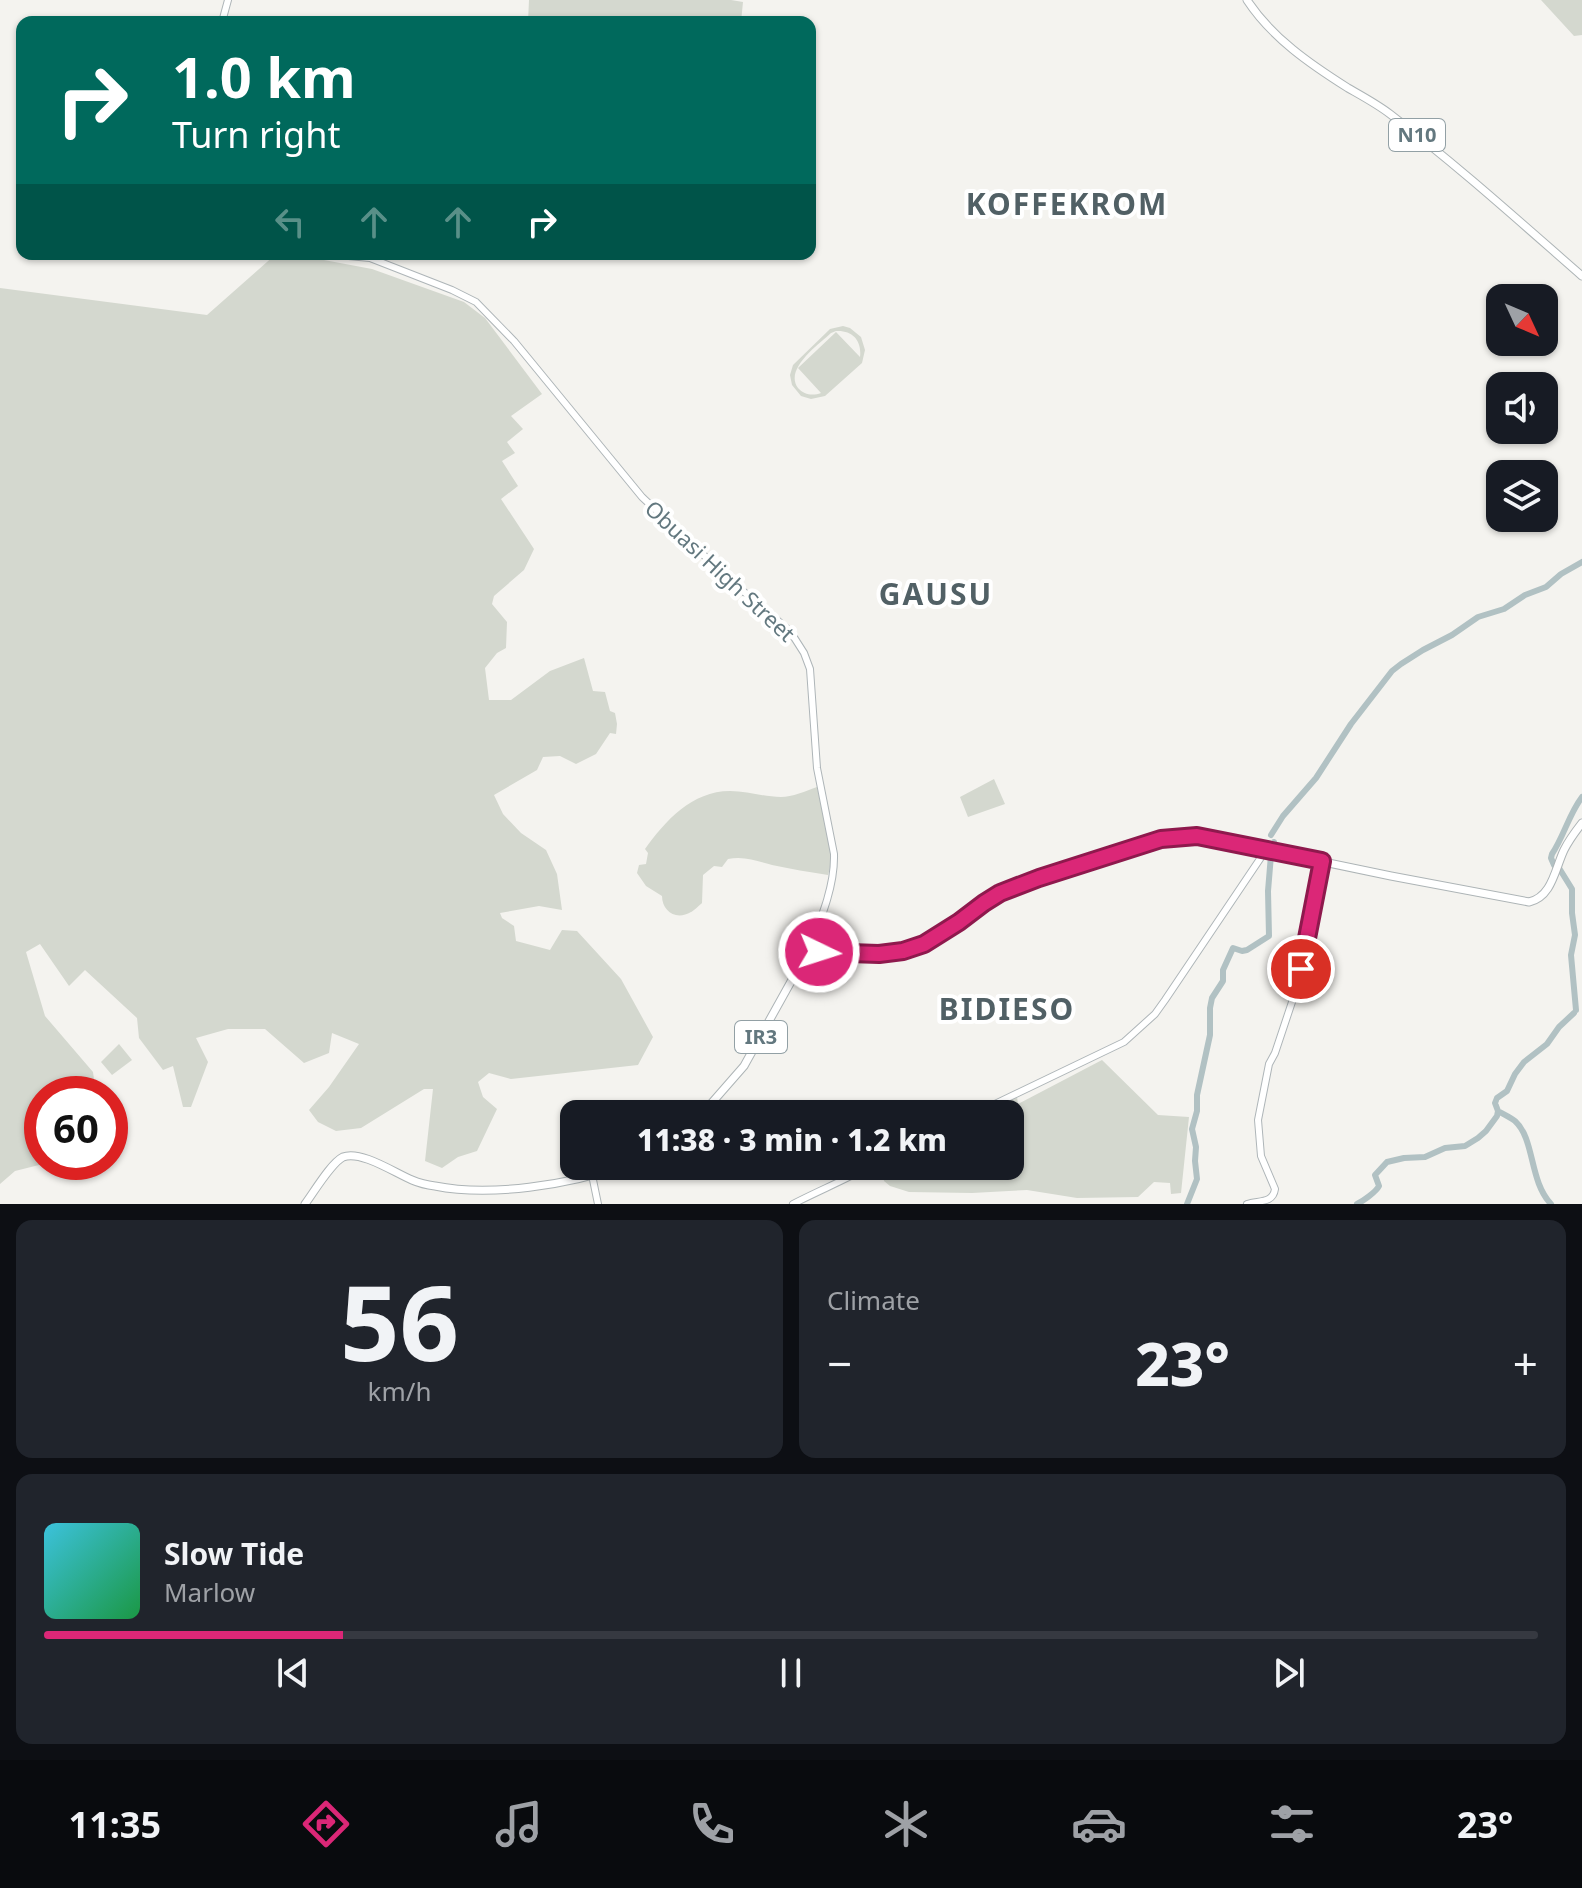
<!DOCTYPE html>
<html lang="en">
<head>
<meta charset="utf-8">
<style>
  :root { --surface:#171b24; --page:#20242c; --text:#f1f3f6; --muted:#9ea1a6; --line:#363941; --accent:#db2777 }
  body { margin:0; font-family:"Noto Sans",sans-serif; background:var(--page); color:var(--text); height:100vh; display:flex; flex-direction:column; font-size:30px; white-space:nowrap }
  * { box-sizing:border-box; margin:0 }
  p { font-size:26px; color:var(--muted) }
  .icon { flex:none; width:44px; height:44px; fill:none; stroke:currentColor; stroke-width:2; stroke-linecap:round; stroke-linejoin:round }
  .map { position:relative; height:1204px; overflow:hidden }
  .sheet { display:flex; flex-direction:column; gap:16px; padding:16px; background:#0d0f14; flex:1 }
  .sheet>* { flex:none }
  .hud { position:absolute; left:16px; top:16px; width:800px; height:244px; border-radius:16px; box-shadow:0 2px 6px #0004; background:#00695c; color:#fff; overflow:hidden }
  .needle { width:52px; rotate:134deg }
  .controls { position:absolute; left:1486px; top:284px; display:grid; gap:16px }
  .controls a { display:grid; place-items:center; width:72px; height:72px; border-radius:16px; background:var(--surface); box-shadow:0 2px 6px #0004; font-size:40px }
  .speed { position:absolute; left:24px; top:1076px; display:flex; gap:16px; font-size:40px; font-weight:700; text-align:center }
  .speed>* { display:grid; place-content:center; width:104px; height:104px; border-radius:50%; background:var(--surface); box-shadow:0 2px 6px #0004; line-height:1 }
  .speed .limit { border:12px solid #d22; background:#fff; color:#111 }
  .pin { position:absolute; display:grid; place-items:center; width:68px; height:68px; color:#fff; margin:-34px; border:4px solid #fff; border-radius:50%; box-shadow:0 2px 8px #0007 }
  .me { position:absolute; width:88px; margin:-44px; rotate:94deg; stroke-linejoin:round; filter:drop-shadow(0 0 6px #0008) }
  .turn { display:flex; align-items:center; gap:28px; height:168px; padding:0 24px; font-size:36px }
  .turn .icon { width:104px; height:104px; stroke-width:2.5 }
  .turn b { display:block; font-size:56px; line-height:68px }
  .lanes { display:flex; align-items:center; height:76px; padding:0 24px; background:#0003; justify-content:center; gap:40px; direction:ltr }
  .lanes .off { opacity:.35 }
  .big { font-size:60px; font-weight:800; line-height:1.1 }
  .sheet .tile { flex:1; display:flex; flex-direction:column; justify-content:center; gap:12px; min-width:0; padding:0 28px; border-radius:16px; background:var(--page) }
  .sheet .dial { align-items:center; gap:0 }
  .dial b { font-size:104px; line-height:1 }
  .song { display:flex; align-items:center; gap:24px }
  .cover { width:96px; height:96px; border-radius:12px; background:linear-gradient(135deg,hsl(190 70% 55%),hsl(140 70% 35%)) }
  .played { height:8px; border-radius:4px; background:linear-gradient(90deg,var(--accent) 20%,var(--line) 20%) }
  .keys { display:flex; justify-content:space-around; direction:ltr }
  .heat { display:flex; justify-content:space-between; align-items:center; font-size:44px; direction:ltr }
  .sheet .tiles { flex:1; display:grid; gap:16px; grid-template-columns:1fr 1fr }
  .tile:last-child { grid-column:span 2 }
  .trip { position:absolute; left:560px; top:1100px; width:464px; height:80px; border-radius:16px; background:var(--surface); box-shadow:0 2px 6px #0004; font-weight:800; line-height:80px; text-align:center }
  .tab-bar { display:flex; height:128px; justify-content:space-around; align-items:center; background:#090b0e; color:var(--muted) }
  .tab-bar .icon { width:56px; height:56px }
  .tab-bar .on { color:var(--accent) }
  .tab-bar b { font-size:36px; color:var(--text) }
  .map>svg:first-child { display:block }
</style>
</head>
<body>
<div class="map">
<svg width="1582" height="1204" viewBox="0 0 1582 1204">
  <rect width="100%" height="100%" fill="#f4f3ef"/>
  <!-- green -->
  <path fill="#d4d8cf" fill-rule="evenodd" d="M529,0h202l12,2 -2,20h-213z
    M1541,0h41v35l-8,1z
    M276,254h16l80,15 92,33 21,16 57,76 -31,22 12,13 -16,13 8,11 -13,8 16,25 -17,13 33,50 -10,21 -30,26 -2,8 15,18 -1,26 -9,5 -12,15 4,32h22l39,-29 34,-13 9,33 12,1 5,19 5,2 2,11 -1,10 -6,-1 -14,21 -20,10 -16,-8 -17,1 -6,13 -43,25 9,19 18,19 25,17 11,24 5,36 -23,-4 -39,7 2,5 12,8 2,15 34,9 12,-20 15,1 44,48 32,58 -15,28 -127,14 -22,-6 -11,9 5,15 14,12 -20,42 -19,6 -16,11 -17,-7 8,-72h-9l-63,39 -25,3 -18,-9 -9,-12 20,-23 30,-43 -27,-11 -3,20 -25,10 -39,-34h-37l-32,9 12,24 -17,45h-8l-10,-41 -10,4 -24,-32 -2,-20 -52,-48 -16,16 -29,-42 -14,8 19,64 48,56 3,22h-54v68h9l-36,9 -15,13v-896l207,27z
    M843,326l7,2 11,9 4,13 -3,13 -37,33 -14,3 -10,-3 -9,-11 -2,-10 3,-10 37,-36zM836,331c17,-1 26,10 24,26l-24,-25 -38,36 23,25c-8,3 -17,2 -23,-5 -14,-19 20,-43 33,-55z
    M994,779l11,25 -37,13 -8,-20z
    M817,787c6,29 20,59 11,88 -18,-3 -38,-6 -56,-10 -16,-4 -27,-9 -44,-6l-6,8 -8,-1 -11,9 -1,28c-1,1 -10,9 -11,9 -15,9 -29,-1 -29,-16l-16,-10 -9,-13 2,-8 7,-1 2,-11 -3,-4c20,-28 47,-58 85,-58 17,0 34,6 51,6 11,0 25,-6 36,-10z
    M119,1044l13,16 -20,15 -11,-13z
    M1102,1060l56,55 31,2 -8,76 -10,1 -1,-11 -16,-1 -16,15 -61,1 -50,-8 -55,3 -63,-1 -19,-6 -6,-5 -3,-15h129v-52h-28l35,-17 1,7z"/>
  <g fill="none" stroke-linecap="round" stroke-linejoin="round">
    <!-- river -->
    <path stroke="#b1c1c3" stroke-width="6" d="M1271,835l12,-19 33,-38 35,-54 41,-53 9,-7 22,-14 29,-15 26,-18 26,-8 21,-14 21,-8 15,-13 21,-12
      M1273,847l1,-5
      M1554,865l-3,-7 1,-4c12,-18 17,-40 30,-57
      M1559,868l13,21v24l3,22 -4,20 5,55
      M1498,1111c5,3 12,6 17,10 20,18 14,60 36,83
      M1187,1204l10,-25 -2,-18 1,-14 -4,-18 5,-18v-16l13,-60v-27l2,-10 11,-17v-11l10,-22 9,3 5,-1 22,-14 -1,-45 3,-36
      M1357,1204c6,-3 19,-12 22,-18l-4,-11 12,-13 17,-4 21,-1 20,-9 20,-2 13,-8 8,-7 11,-15 1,-5 -3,-8 2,-5 10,-7 8,-17 9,-12 23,-18 12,-17 15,-14"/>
    <defs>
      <path id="secondary" d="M222,22l6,-22
        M327,254l43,4 82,32 24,12 38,39 128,156 88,83 60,51 14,22 6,16 7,99 17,86c1,33 -14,67 -26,97
        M974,1114l150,-72 31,-28 10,-14 101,-150
        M592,1175l6,29
        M793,1204c25,-13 52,-24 77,-38
        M1247,1204c11,-4 26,0 28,-15l-14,-33 -3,-36 11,-56 6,-11 21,-63 19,-85 7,-44"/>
      <path id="primary" d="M1247,0c25,38 63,64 101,88 14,8 29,16 42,26 67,51 129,107 192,162
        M816,931l3,21
        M702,1114l42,-48 64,-115 51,4 44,-4 21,-7 15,-8 45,-33 33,-17 133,-45 37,-5 36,5 168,35 138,26c23,-5 26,-33 35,-52 5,-10 11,-18 18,-27
        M305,1204c9,-12 26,-41 38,-47 18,-7 52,16 69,23 7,3 15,5 23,6 55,11 134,-1 187,-20"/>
    </defs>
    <!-- secondary casing -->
    <use href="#secondary" stroke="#aeb5b8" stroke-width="8"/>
    <!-- primary casing -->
    <use href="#primary" stroke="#adb4b6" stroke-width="9"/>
    <!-- secondary -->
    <use href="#secondary" stroke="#fff" stroke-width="6"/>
    <!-- primary -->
    <use href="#primary" stroke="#fff" stroke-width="7"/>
  </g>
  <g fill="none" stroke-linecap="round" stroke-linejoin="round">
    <defs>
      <path id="route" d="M819,952l60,2 24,-3 21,-7 35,-22 25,-19 16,-10 39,-15 122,-39 36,-3 125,25 -21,108"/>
    </defs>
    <!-- route casing -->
    <use href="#route" stroke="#8e194d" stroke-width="20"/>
    <!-- route -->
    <use href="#route" stroke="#db2777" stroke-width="14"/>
  </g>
  <g text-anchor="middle" stroke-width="8" stroke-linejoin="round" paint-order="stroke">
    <!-- shield labels -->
    <g fill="#fff" stroke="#92a0a5" stroke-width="2">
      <rect x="1389" y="119" width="56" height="32" rx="6"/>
      <rect x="735" y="1021" width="52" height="32" rx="6"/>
    </g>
    <g font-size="20" font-weight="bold" fill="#63787f">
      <text x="1417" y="142">N10</text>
      <text x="761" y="1044">IR3</text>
    </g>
    <!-- street labels -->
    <g font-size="22" fill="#63787f" stroke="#fff">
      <text transform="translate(720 571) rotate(43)" y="8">Obuasi High Street</text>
    </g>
    <!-- district labels -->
    <g font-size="30" font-weight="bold" letter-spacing="2" fill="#516065" stroke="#fff">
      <text x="1067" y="215">KOFFEKROM</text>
      <text x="936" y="605">GAUSU</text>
      <text x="1007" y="1020">BIDIESO</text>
    </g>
  </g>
</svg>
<div class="controls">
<a><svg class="needle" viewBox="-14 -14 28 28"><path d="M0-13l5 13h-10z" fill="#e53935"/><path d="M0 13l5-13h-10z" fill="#9ea1a6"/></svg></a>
<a><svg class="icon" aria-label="sound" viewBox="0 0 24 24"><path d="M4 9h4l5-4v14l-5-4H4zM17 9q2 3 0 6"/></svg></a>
<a><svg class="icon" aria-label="layers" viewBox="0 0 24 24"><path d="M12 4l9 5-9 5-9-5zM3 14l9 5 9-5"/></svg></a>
</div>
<div class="speed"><div class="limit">60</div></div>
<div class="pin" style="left:1301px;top:969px;background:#d93025"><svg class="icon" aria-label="arrive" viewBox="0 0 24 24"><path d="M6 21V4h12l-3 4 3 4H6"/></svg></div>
<svg class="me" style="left:819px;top:952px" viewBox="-20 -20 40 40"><circle r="17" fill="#db2777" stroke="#fff" stroke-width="3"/><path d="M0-11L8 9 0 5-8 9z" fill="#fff"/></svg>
<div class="trip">11:38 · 3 min · 1.2 km</div>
<div class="hud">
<div class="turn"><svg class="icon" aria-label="right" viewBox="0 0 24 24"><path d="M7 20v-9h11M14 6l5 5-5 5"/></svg><div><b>1.0 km</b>Turn right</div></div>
<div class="lanes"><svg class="icon off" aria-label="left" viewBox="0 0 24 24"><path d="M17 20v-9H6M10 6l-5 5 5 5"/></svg><svg class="icon off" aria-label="ahead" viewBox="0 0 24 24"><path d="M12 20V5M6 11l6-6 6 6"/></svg><svg class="icon off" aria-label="ahead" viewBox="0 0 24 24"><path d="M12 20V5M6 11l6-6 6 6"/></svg><svg class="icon" aria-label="right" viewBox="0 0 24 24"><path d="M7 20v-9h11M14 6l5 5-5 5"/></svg></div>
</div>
</div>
<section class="sheet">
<div class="tiles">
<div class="tile dial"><b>56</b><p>km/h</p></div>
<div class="tile"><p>Climate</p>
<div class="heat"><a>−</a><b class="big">23°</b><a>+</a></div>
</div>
<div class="tile">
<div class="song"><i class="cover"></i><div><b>Slow Tide</b><p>Marlow</p></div></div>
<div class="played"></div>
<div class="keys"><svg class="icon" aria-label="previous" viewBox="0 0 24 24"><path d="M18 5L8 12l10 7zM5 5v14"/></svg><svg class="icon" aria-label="pause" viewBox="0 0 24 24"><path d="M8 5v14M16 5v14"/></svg><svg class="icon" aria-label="next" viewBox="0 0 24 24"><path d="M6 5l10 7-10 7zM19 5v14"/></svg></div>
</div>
</div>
</section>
<nav class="tab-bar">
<b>11:35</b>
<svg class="icon on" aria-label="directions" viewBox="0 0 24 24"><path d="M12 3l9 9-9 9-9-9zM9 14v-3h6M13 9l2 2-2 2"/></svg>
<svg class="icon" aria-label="music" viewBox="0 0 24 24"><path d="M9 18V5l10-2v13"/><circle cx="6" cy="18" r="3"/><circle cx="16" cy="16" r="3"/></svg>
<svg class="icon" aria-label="phone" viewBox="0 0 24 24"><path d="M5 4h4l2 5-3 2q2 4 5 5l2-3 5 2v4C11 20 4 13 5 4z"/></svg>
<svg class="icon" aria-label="climate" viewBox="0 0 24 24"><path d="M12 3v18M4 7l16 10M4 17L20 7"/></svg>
<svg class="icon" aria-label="car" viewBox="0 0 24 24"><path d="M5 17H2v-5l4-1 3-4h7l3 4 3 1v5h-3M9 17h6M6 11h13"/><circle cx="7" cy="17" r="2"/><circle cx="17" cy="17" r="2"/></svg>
<svg class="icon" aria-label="filters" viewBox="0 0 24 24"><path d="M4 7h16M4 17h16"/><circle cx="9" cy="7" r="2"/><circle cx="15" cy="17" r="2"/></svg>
<b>23°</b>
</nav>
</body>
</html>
